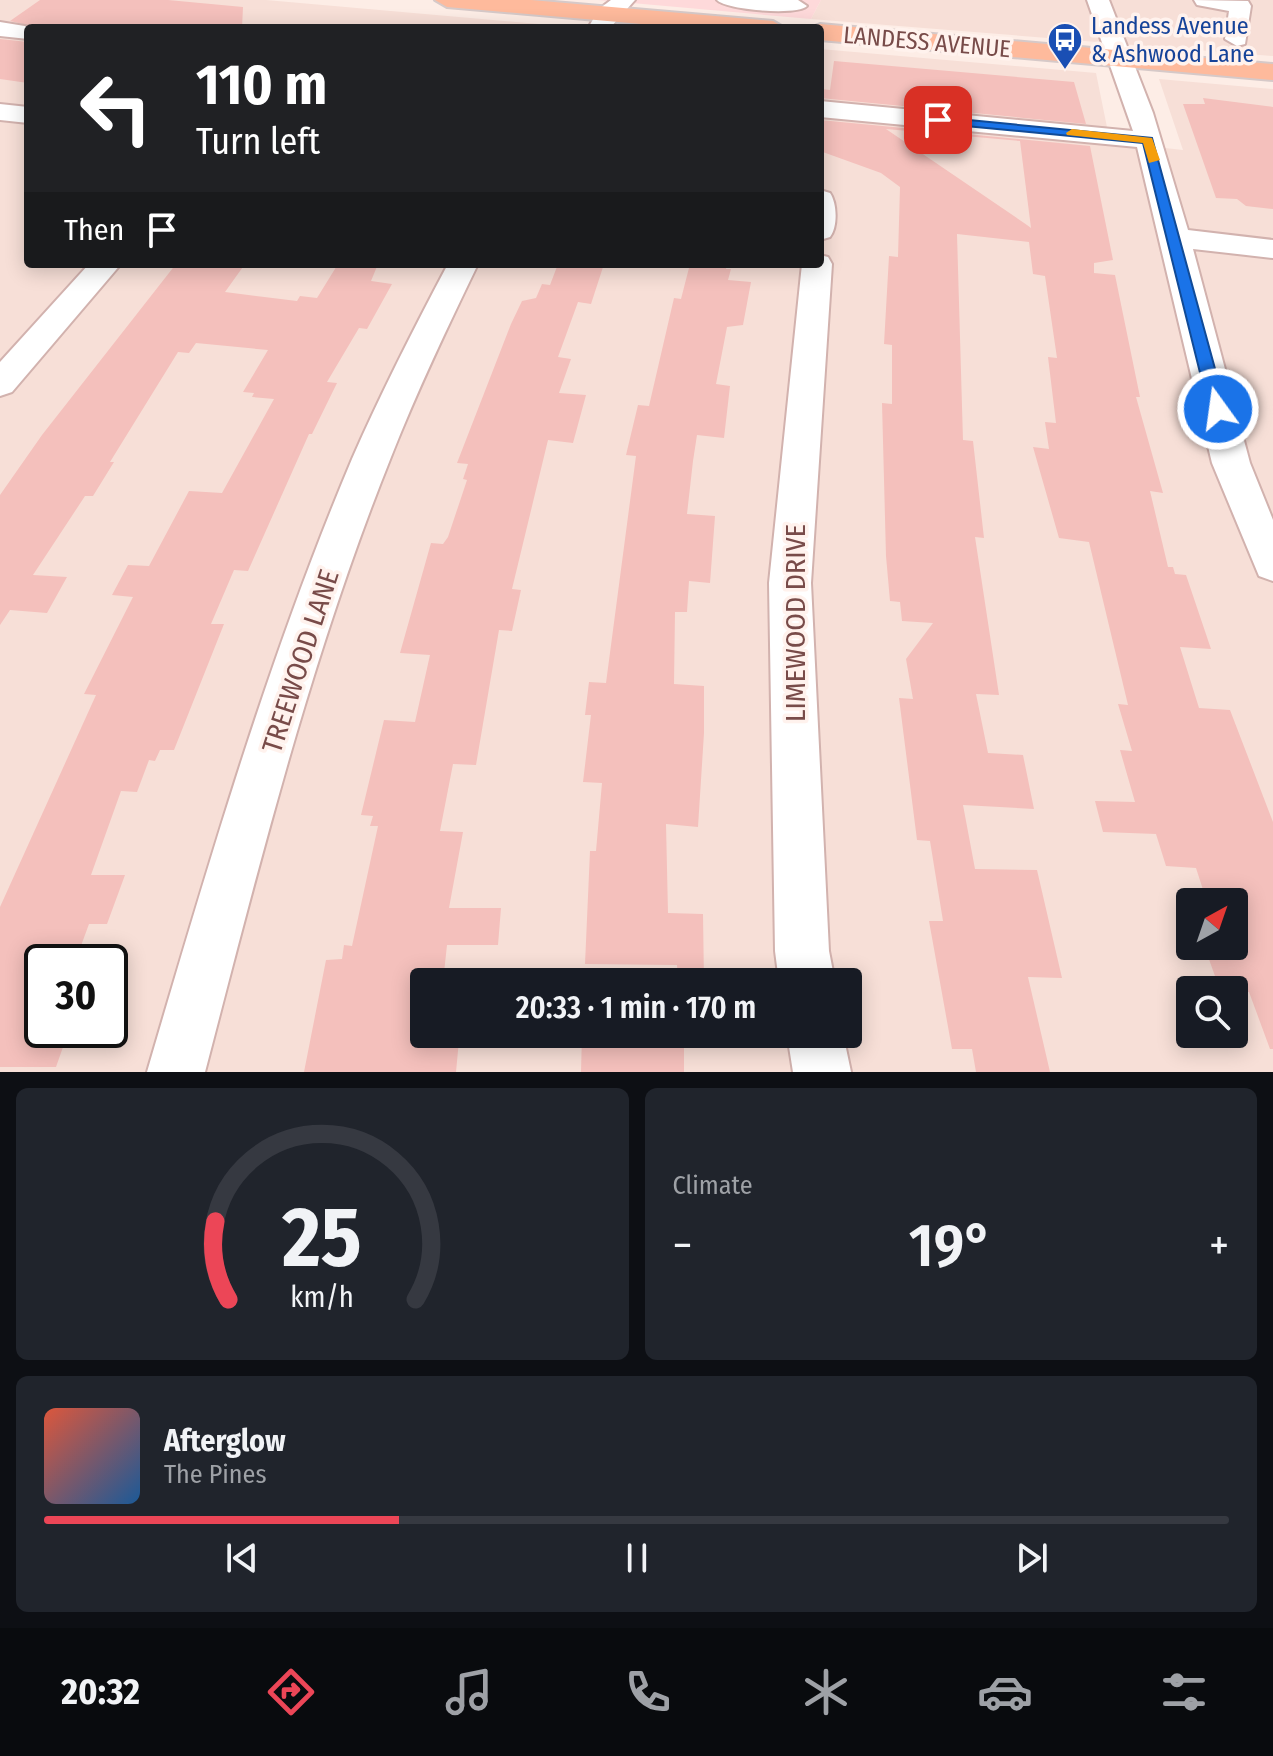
<!DOCTYPE html>
<html lang="en">
<head>
<meta charset="utf-8">
<style>
  :root { --surface:#171b24; --page:#20242c; --text:#f1f3f6; --muted:#9ea1a6; --line:#363941; --accent:#ec4657 }
  body { margin:0; font-family:"Fira Sans Condensed",sans-serif; background:var(--page); color:var(--text); height:100vh; display:flex; flex-direction:column; font-size:30px; white-space:nowrap }
  * { box-sizing:border-box; margin:0 }
  p { font-size:26px; color:var(--muted) }
  .icon { flex:none; width:44px; height:44px; fill:none; stroke:currentColor; stroke-width:2; stroke-linecap:round; stroke-linejoin:round }
  .map { position:relative; height:1072px; overflow:hidden }
  .details { display:flex; flex-direction:column; gap:16px; padding:16px; background:#0d0f14; flex:1 }
  .details>* { flex:none }
  .guide { position:absolute; left:24px; top:24px; width:800px; height:244px; border-radius:8px; box-shadow:0 4px 20px #0003; background:#202124; color:#fff; overflow:hidden }
  .needle { width:52px; rotate:40deg }
  .buttons { position:absolute; left:1176px; top:888px; display:grid; gap:16px }
  .buttons a { display:grid; place-items:center; width:72px; height:72px; border-radius:8px; background:var(--surface); box-shadow:0 4px 20px #0003; font-size:40px }
  .speed { position:absolute; left:24px; top:944px; display:flex; gap:16px; font-size:40px; font-weight:700; text-align:center }
  .speed>* { display:grid; place-content:center; width:104px; height:104px; border-radius:50%; background:var(--surface); box-shadow:0 4px 20px #0003; line-height:1 }
  .speed .limit { border:4px solid #111; border-radius:12px; background:#fff; color:#111 }
  .pin { position:absolute; display:grid; place-items:center; width:68px; height:68px; color:#fff; margin:-34px; border-radius:16px; box-shadow:0 4px 12px #0006 }
  .me { position:absolute; width:88px; margin:-44px; rotate:346deg; stroke-linejoin:round; filter:drop-shadow(0 0 6px #0008) }
  .turn { display:flex; align-items:center; gap:28px; height:168px; padding:0 40px; font-size:36px }
  .turn .icon { width:104px; height:104px; stroke-width:2.5 }
  .turn b { display:block; font-size:56px; line-height:68px }
  .then { display:flex; align-items:center; height:76px; padding:0 40px; background:#0003; gap:16px; font-size:30px }
  .big { font-size:60px; font-weight:600; line-height:1.1 }
  .details .widget { flex:1; display:flex; flex-direction:column; justify-content:center; gap:12px; min-width:0; padding:0 28px; border-radius:12px; background:var(--page) }
  .details .dial { align-items:center; gap:0 }
  .dial svg { height:208px; overflow:visible; fill:none; stroke:var(--line); stroke-width:7; stroke-linecap:round; text-anchor:middle }
  .dial text { fill:var(--text); stroke:none }
  .song { display:flex; align-items:center; gap:24px }
  .cover { width:96px; height:96px; border-radius:12px; background:linear-gradient(135deg,hsl(10 70% 55%),hsl(210 70% 35%)) }
  .played { height:8px; border-radius:4px; background:linear-gradient(90deg,var(--accent) 30%,var(--line) 30%) }
  .keys { display:flex; justify-content:space-around; direction:ltr }
  .heat { display:flex; justify-content:space-between; align-items:center; font-size:44px; direction:ltr }
  .details .tiles { flex:1; display:grid; gap:16px; grid-template-columns:1fr 1fr }
  .widget:last-child { grid-column:span 2 }
  .trip { position:absolute; left:410px; top:968px; width:452px; height:80px; border-radius:8px; background:var(--surface); box-shadow:0 4px 20px #0003; font-weight:600; line-height:80px; text-align:center }
  .menu { display:flex; height:128px; justify-content:space-around; align-items:center; background:#090b0e; color:var(--muted) }
  .menu .icon { width:56px; height:56px }
  .menu .current { color:var(--accent) }
  .menu b { font-size:36px; color:var(--text) }
  .map>svg:first-child { display:block }
</style>
</head>
<body>
<div class="map">
<svg width="1273" height="1072" viewBox="0 0 1273 1072">
  <rect width="100%" height="100%" fill="#fdede6"/>
  <!-- residential -->
  <path fill="#f7dfd7" fill-rule="evenodd" d="M0,0h266l318,28h-556v236h792v-215l276,24 14,69 73,8 -24,-71 114,10v983h-1273zM1190,902h44v44h-44zM42,962h68v68h-68zM424,982h424v52h-424zM1190,990h44v44h-44z
    M821,0h452v56l-462,-37z"/>
  <!-- commercial -->
  <path fill="#fed9da" d="M598,0h223l-10,19z"/>
  <!-- building -->
  <path fill="#f4c0bc" fill-rule="evenodd" d="M40,0h128l75,7 -1,21h-202l-30,-7z
    M0,39l28,3v41l-28,-4z
    M834,61l240,21 12,42 -266,-26 1,-9 9,1z
    M1203,98l70,9v102l-27,-3 -9,-7 -21,-1 -33,-94h22z
    M820,120l270,26 23,114 -19,3v10l21,2 25,122h-4l27,96 -13,-2 18,76h5l2,7 11,1 25,74 -31,-2 19,61 31,2 43,112v227h-3l-21,-57 -29,-2 -14,-39h16l-2,-5h14v-44h-27l-11,-34 -30,-2 -10,-32 -53,-2 -8,-31 40,1 -15,-52 12,1 -14,-47 10,1 -39,-163 -30,-4 -26,-91 16,2 -4,-27 11,1 -8,-66 9,1 -12,-82 -12,-2 -4,-32 -72,-8 6,206 10,1 11,97 -9,-1 24,158 -23,-1 12,59 35,2 11,54 -71,-4 12,64 62,1 25,108 -34,-1 22,95h-74l-4,-23h-20l-23,-128h14l-13,-80 -13,-1 -18,-142 14,1 -7,-40 27,-36 -31,-2 -2,-19 -10,-1 -4,-45 -4,-153 10,1v-59l-8,-1 5,-88 9,1 2,-70 -19,-14 -61,-22zM886,129l134,12 11,87 -4,-3z
    M176,264h69l-20,28 72,9 3,-5 17,2 21,-34h40l-7,17 21,3 -25,45 -8,-1 -32,54 10,1 -25,51h-3l-61,137 -14,-1 -23,54h13l-50,126h-14l-5,11 -6,-1 -12,32 -16,-1 -30,84h34l-18,49h-18l-14,38h-33v68h27l-13,37h-56v-160l96,-212 -12,-1 49,-97 -21,-2 16,-30 21,1 40,-75 33,2 52,-94 -22,-2 2,-4 -11,-1 25,-42 -72,-7 -7,10 -11,-1 -68,110h4l-21,34h-8l-52,79 34,2 -20,36 -37,-3 -10,15v-130l42,-60z
    M558,264h46l-13,40 -13,-2 -20,55 13,2 -12,34 27,2 -13,48 -25,-3 -36,149 9,1 -9,41 -13,-1 -23,135 -23,-1 -13,67 23,1 -14,76h52l-3,37h-51l-4,37h-19v59l35,-1 -3,32h-152l22,-112 16,-1 2,-14 8,1 26,-120h-8l3,-10 -12,-1 23,-95 31,2 15,-67 -30,-2 31,-110 12,1 5,-7 19,-57 -4,-1 5,-15 -11,-1 54,-139 11,-23 14,-3 6,-14 8,1z
    M690,264h37l-1,5h5l-3,11 23,2 -8,43 -16,2 -11,57 14,2 -6,52 -27,-3 -4,26 -6,53 28,2 -5,67 -21,-2 -2,31h-12l-1,72 30,2v47l-6,94 -32,-3 2,89 35,1 1,68h-26l-1,-17 -92,-1 5,-113h6l6,-68 -19,-1 8,-67h-6l4,-33 17,1 30,-227 -10,-1 12,-50 11,1 25,-108 7,1z
    M582,1034h102v38h-103z"/>
  <g fill="none" stroke-linecap="round" stroke-linejoin="round">
    <defs>
      <path id="minor" d="M611,0h24l-25,28h-22l11,-19z
        M717,0h81l9,6c-9,10 -81,4 -90,-6z
        M1087,0h22l44,113 35,117 85,10v18l-80,-9 57,214 23,57v61l-14,-5 -47,-113 -75,-316 -317,-30v-16l313,30z
        M1194,0l54,1 3,5 -6,38 -8,2 -12,-7 4,-28 -32,-6z
        M0,22l37,6h-9v11l-28,-3z
        M0,104l28,3v16l-28,-3z
        M820,190l10,3c7,10 8,34 0,44l-10,3z
        M820,255l8,2 4,7 -21,319 18,368 6,31h-56l-4,-31 -6,-368 33,-319h18z
        M89,264h32l-109,128 -12,4v-34z
        M448,264h30c-31,64 -61,127 -87,193 -80,199 -132,408 -186,615h-58c61,-207 121,-414 205,-613 29,-66 62,-131 96,-195z
        M787,1034h56l8,38h-58z"/>
      <path id="major" d="M435,0h96l242,21 12,7h-98l-240,-21z
        M820,24l453,40v16l-453,-40v-12h-10z"/>
    </defs>
    <!-- minor casing -->
    <use href="#minor" stroke="#d2b2ae" stroke-width="4"/>
    <!-- major casing -->
    <use href="#major" stroke="#d6c9c8" stroke-width="4"/>
    <!-- minor -->
    <use href="#minor" fill="#fff" fill-rule="evenodd"/>
    <!-- major -->
    <use href="#major" fill="#feba9c" fill-rule="evenodd"/>
  </g>
  <!-- route -->
  <path fill="#1a73e8" stroke="#114b97" stroke-width="2" d="M938,117l214,21 74,271 -3,4 -5,2 -9,-6 -66,-266 -209,-20 -2,-3z"/>
  <!-- slow -->
  <path fill="#f59e0b" d="M1072,129l80,9 8,22 -11,3 -6,-20 -76,-8 -1,-2z"/>
  <!-- icons -->
  <defs>
    <symbol id="bus-pin" viewBox="-11 -11 22 30"><path d="M0 17L-7.5 6A9.5 9.5 0 1 1 7.5 6Z" fill="#1a4fb4" stroke="#fff2ed"/><path d="M-5-6H5V4H4V6H2V4H-2V6H-4V4H-5ZM-3.5-4V0h7V-4ZM-3.5 1.2v1.5H-2V1.2ZM2 1.2v1.5H3.5V1.2Z" fill="#fff"/></symbol>
  </defs>
  <g fill-rule="evenodd">
    <use href="#bus-pin" x="1045" y="20" width="40" height="54"/>
  </g>
  <g text-anchor="middle" stroke-width="7" stroke-linejoin="round" paint-order="stroke">
    <!-- far-transit labels -->
    <g font-size="24" fill="#164399" stroke="#fff2ed" text-anchor="start">
      <text x="1091" y="34">Landess Avenue<tspan x="1091" dy="28">&amp; Ashwood Lane</tspan></text>
    </g>
    <!-- far-street labels -->
    <g font-size="24" fill="#784b49" stroke="#fff2ed">
      <text transform="translate(927 42) rotate(5)" y="8">LANDESS AVENUE</text>
    </g>
    <!-- street labels -->
    <g font-size="28" fill="#784b49" stroke="#fff2ed">
      <text transform="translate(795 623) rotate(-90)" y="10">LIMEWOOD DRIVE</text>
      <text transform="translate(300 661) rotate(-72)" y="10">TREEWOOD LANE</text>
    </g>
  </g>
</svg>
<div class="buttons">
<a><svg class="needle" viewBox="-14 -14 28 28"><path d="M0-13l5 13h-10z" fill="#e53935"/><path d="M0 13l5-13h-10z" fill="#9ea1a6"/></svg></a>
<a><svg class="icon" aria-label="search" viewBox="0 0 24 24"><circle cx="10" cy="10" r="6"/><path d="M15 15l6 6"/></svg></a>
</div>
<div class="speed"><div class="limit">30</div></div>
<div class="pin" style="left:938px;top:120px;background:#d93025"><svg class="icon" aria-label="arrive" viewBox="0 0 24 24"><path d="M6 21V4h12l-3 4 3 4H6"/></svg></div>
<svg class="me" style="left:1218px;top:409px" viewBox="-20 -20 40 40"><circle r="17" fill="#1a73e8" stroke="#fff" stroke-width="3"/><path d="M0-11L8 9 0 5-8 9z" fill="#fff"/></svg>
<div class="trip">20:33 · 1 min · 170 m</div>
<div class="guide">
<div class="turn"><svg class="icon" aria-label="left" viewBox="0 0 24 24"><path d="M17 20v-9H6M10 6l-5 5 5 5"/></svg><div><b>110 m</b>Turn left</div></div>
<div class="then">Then<svg class="icon" aria-label="arrive" viewBox="0 0 24 24"><path d="M6 21V4h12l-3 4 3 4H6"/></svg></div>
</div>
</div>
<section class="details">
<div class="tiles">
<div class="widget dial"><svg viewBox="0 0 100 80">
<path d="M14 69A42 42 0 1 1 86 69"/>
<path d="M14 69A42 42 0 0 1 9 39" stroke="#ec4657"/>
<text x="50" y="56" font-size="32" font-weight="700">25</text>
<text x="50" y="72" font-size="11">km/h</text>
</svg></div>
<div class="widget"><p>Climate</p>
<div class="heat"><a>−</a><b class="big">19°</b><a>+</a></div>
</div>
<div class="widget">
<div class="song"><i class="cover"></i><div><b>Afterglow</b><p>The Pines</p></div></div>
<div class="played"></div>
<div class="keys"><svg class="icon" aria-label="previous" viewBox="0 0 24 24"><path d="M18 5L8 12l10 7zM5 5v14"/></svg><svg class="icon" aria-label="pause" viewBox="0 0 24 24"><path d="M8 5v14M16 5v14"/></svg><svg class="icon" aria-label="next" viewBox="0 0 24 24"><path d="M6 5l10 7-10 7zM19 5v14"/></svg></div>
</div>
</div>
</section>
<nav class="menu">
<b>20:32</b>
<svg class="icon current" aria-label="directions" viewBox="0 0 24 24"><path d="M12 3l9 9-9 9-9-9zM9 14v-3h6M13 9l2 2-2 2"/></svg>
<svg class="icon" aria-label="music" viewBox="0 0 24 24"><path d="M9 18V5l10-2v13"/><circle cx="6" cy="18" r="3"/><circle cx="16" cy="16" r="3"/></svg>
<svg class="icon" aria-label="phone" viewBox="0 0 24 24"><path d="M5 4h4l2 5-3 2q2 4 5 5l2-3 5 2v4C11 20 4 13 5 4z"/></svg>
<svg class="icon" aria-label="climate" viewBox="0 0 24 24"><path d="M12 3v18M4 7l16 10M4 17L20 7"/></svg>
<svg class="icon" aria-label="car" viewBox="0 0 24 24"><path d="M5 17H2v-5l4-1 3-4h7l3 4 3 1v5h-3M9 17h6M6 11h13"/><circle cx="7" cy="17" r="2"/><circle cx="17" cy="17" r="2"/></svg>
<svg class="icon" aria-label="filters" viewBox="0 0 24 24"><path d="M4 7h16M4 17h16"/><circle cx="9" cy="7" r="2"/><circle cx="15" cy="17" r="2"/></svg>
</nav>
</body>
</html>
